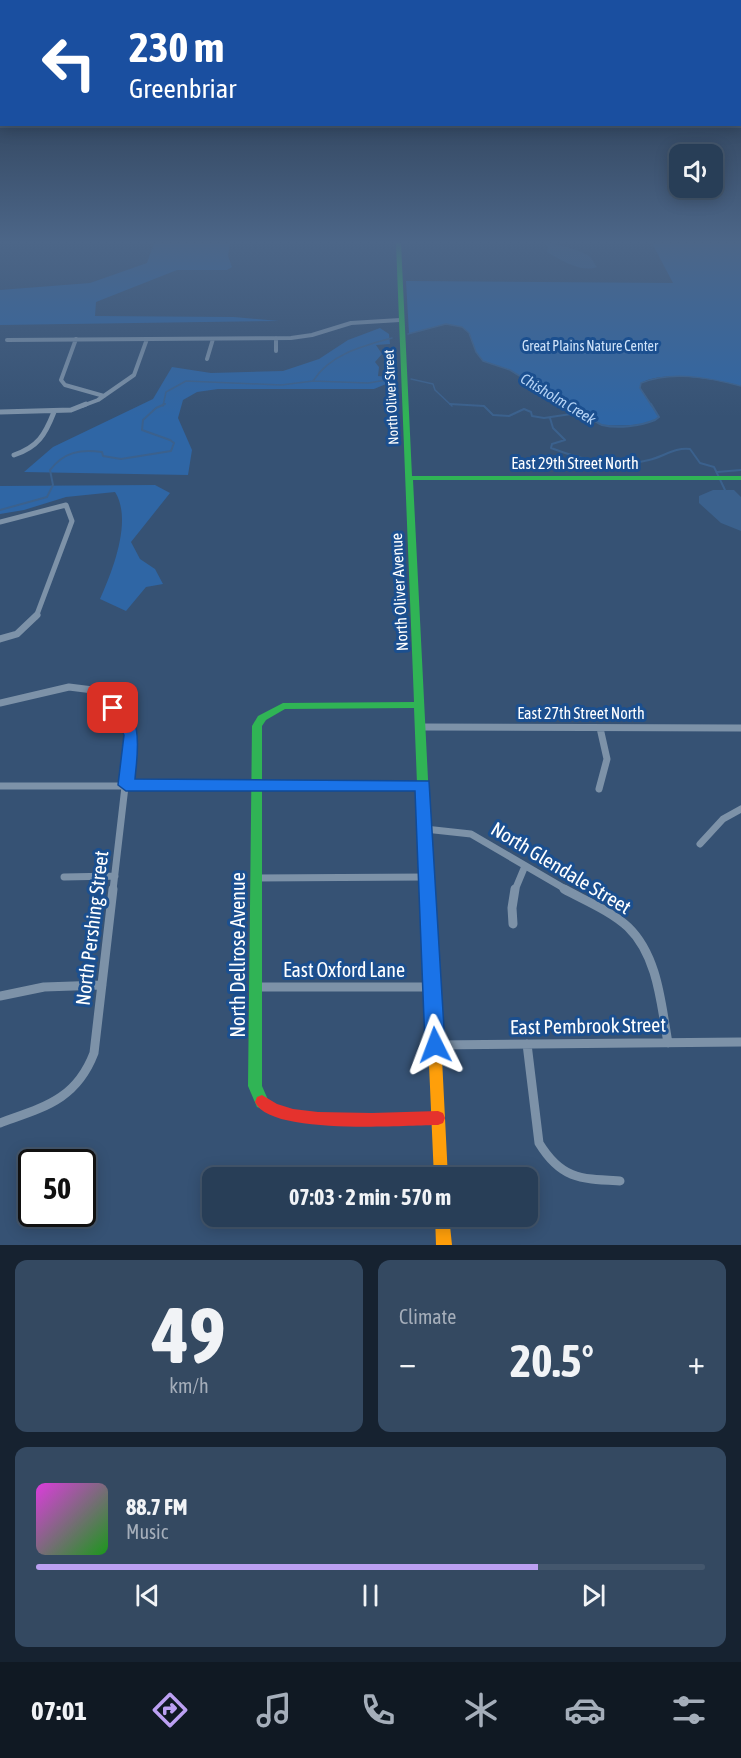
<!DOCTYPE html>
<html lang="en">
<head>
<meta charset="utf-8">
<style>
  :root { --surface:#283e57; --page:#344961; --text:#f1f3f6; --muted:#a5aeba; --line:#44576d; --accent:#bca0f2 }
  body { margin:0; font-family:"Asap Condensed",sans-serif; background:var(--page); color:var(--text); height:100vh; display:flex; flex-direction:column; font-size:22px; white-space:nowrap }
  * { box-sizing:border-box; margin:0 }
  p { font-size:20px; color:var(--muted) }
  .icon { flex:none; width:33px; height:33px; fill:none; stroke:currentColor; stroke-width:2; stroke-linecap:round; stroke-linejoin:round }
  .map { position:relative; height:1245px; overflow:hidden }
  .panel { display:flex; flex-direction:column; gap:15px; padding:15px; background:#162230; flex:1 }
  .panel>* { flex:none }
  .top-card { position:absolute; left:0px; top:0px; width:741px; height:126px; box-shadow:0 3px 15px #0003,0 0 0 2px var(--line); background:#1a4fa0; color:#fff; overflow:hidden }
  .buttons { position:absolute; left:669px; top:144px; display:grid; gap:12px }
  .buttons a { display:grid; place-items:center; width:54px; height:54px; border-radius:12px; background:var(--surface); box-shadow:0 3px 15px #0003,0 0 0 2px var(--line); font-size:30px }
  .speed { position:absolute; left:18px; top:1149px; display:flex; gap:12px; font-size:30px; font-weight:700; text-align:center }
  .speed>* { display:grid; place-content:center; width:78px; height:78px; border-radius:50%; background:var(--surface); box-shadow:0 3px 15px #0003,0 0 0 2px var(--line); line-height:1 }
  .speed .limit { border:3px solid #111; border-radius:9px; background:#fff; color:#111 }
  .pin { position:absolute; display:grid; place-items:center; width:51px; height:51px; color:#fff; margin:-26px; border-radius:12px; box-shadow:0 3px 9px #0006 }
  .me { position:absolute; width:66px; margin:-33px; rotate:357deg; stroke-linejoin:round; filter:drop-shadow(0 0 4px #0008) }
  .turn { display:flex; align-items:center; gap:21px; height:126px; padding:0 30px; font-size:27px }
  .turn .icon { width:78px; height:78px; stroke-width:2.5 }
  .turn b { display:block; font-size:42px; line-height:51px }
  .big { font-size:45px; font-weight:700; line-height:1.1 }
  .panel .tile { flex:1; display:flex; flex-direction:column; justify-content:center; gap:9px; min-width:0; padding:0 21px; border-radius:12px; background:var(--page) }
  .panel .dial { align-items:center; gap:0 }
  .dial b { font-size:78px; line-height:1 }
  .song { display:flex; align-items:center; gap:18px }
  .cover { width:72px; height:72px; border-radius:9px; background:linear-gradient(135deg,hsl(300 70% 55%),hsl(120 70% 35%)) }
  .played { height:6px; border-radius:3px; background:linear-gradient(90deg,var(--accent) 75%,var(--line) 75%) }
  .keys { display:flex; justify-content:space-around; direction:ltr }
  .heat { display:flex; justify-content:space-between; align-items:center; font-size:33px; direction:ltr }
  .panel .tiles { flex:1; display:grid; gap:15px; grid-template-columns:1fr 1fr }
  .tile:last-child { grid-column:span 2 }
  .trip { position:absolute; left:202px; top:1167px; width:336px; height:60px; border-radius:12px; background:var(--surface); box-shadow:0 3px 15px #0003,0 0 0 2px var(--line); font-weight:700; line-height:60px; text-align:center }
  .tabs { display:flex; height:96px; justify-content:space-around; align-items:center; background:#101923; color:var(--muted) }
  .tabs .icon { width:42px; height:42px }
  .tabs .on { color:var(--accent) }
  .tabs b { font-size:27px; color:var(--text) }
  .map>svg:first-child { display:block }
</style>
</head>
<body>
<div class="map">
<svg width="741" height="1245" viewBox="0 0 741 1245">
  <rect width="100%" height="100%" fill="#365274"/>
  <!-- green -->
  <path fill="#2f66a5" d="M154,243h76l-2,13 4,11 -5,3h-50l-81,32 -1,14 139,1 45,4 -279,4v-35l90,-7 57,-20z
    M652,243h89v143c-23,-7 -80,-16 -100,-3l-1,5 19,29c-8,10 -46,9 -59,8l-10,-9 -38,-18 -42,-28 -27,-9 -7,-9 -7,-19 -7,-6 -16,-3 -37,10 -3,-53 267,2z
    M380,328l9,6 1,10 -14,1 6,9 -7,8 4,5 -1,9 9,1 -1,7 -12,5h-156l-21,3 -14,8 -5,18 14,32 -4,25 -164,-3 29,-25 100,-48 19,-32 39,6 72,-2 36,-12 29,-19z
    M155,485l15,8 -39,49 9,17 15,10 8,15 -17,3 -20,24 -26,-12c12,-27 33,-79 15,-107l-49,5 -42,13 -24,4v-28z"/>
  <!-- water -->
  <path fill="#3b618d" d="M543,243c12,0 35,6 46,13 4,3 5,8 8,11 -16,6 -36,-7 -50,-15l1,-6z
    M713,490h21l7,7v34l-20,-8 -22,-20v-7z"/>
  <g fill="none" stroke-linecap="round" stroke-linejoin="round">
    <!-- stream-far1 -->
    <path stroke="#3b618d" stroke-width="1.5" d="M408,334l38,-10 16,3 7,6 7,19 7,9 27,9 58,36
      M411,379l22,5 2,6 17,16
      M313,381l55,2 25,-4
      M163,406l3,-14 20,-11 95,4 32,-4c17,-27 50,-35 79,-43
      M652,406l-12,-18 1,-5c31,-13 69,-5 100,3"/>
    <!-- stream -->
    <path stroke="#3b618d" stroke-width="2" d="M450,404l34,2 9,9 16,1 15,-7 7,3 1,4 12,2 34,-5
      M565,404c7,4 34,20 37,21 16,4 38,1 53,-5l4,-3 -8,-13
      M550,418l3,10 12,12 -13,4 -1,4c32,12 64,21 98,12 14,-3 26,-13 41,-11l10,14 14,4 11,23
      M717,472l24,-2
      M0,510l47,-13 6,-12 -3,-15c14,-18 30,-21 52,-18l1,4 18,3 50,-8 3,-8 -4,-3 -28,-10 1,-10 13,-12 9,-4"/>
    <!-- street-far3 -->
    <path stroke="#7d92a8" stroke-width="4" d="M276,338v13
      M76,339l-15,41 4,5 39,11
      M7,340l284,-2 21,-3 39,-12 49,-3
      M207,359l6,-20
      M82,406l16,-6 36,-25 13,-36"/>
    <!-- street-far2 -->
    <path stroke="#7d92a8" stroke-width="5" d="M0,412l71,-2 15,-6
      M14,455c24,-8 31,-20 40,-43
      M0,522l66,-17 6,16 -36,96"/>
    <!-- street-far1 -->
    <path stroke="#7d92a8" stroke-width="7" d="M0,639l17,-5 20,-19
      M0,703l69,-16 24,3 33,32 5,13 -18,155
      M421,727l320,1
      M0,786l422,-1
      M599,789l8,-30 -7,-31
      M425,829l46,5 96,56
      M700,844l23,-25 18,-10
      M64,877l51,-1
      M256,878l171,-1
      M515,890l10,-24"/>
    <!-- street -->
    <path stroke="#7d92a8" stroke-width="9" d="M564,889c20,11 47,22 64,38 30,29 33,77 40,116
      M513,924l-1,-16 3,-19
      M257,987h175
      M0,996l44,-9 58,-2
      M527,1044l12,99c22,36 41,36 81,38
      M435,1045l306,-3
      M0,1123c44,-16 76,-23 94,-70l19,-164"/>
    <!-- fast -->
    <path fill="#30b455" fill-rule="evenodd" d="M396,243h5l11,233h329v4h-328l19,379 -2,3 -4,1 -4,-1 -2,-3 -6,-151 -129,1 -19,11 -4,6v360l7,16 -2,5 -5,2 -5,-2 -9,-21 4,-360 6,-10 25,-13 131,-1z"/>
    <!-- slow -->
    <path fill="#ff9f0a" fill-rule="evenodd" d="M426,855l4,1 2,3 16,319h-14l-14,-319 2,-3z
      M435,1216h14l3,29h-16z"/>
    <!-- jam -->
    <path fill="#e5322d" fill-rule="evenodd" d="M262,1095l15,9 16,5 25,3 54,1 66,-2 5,2 2,5 -2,5 -5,2c-33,0 -168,11 -183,-23l2,-5z"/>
  </g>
  <!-- sky -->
  <linearGradient id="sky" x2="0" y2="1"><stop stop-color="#1e2d40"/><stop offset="0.58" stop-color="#4c6688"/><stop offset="1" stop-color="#4c6688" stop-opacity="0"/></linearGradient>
  <rect width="741" height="417" fill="url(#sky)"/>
  <!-- route -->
  <path fill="#1a73e8" stroke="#114b97" stroke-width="1.5" d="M113,703c33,9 24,51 22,76l294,2 16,264 -3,7 -7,2 -7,-2 -3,-7 -10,-254h-289l-8,-6 6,-50 -5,-11 -14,-16z"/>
  <g text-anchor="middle" stroke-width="6" stroke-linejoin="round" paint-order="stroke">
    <!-- far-park labels -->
    <g font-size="14" fill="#cfe3fa" stroke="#1b4f8f">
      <text x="590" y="351">Great Plains Nature Center</text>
    </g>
    <!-- far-street labels -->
    <g font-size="14" fill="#fff" stroke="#1b4f8f">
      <text transform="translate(391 397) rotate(-93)" y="5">North Oliver Street</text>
    </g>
    <!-- far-water labels -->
    <g font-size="15" font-style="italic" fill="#b5d3f5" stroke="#1b4f8f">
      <text transform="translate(558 399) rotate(31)" y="5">Chisholm Creek</text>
    </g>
    <!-- street labels -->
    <g font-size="16" fill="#fff" stroke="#1b4f8f">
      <text x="575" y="469">East 29th Street North</text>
      <text transform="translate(399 592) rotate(-93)" y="6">North Oliver Avenue</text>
      <text x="581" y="719">East 27th Street North</text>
    </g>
    <!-- near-street labels -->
    <g font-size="20" fill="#fff" stroke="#1b4f8f">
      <text transform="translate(561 868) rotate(31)" y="7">North Glendale Street</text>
      <text transform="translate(92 928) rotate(-83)" y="7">North Pershing Street</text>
      <text transform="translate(238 955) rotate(-90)" y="7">North Dellrose Avenue</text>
      <text x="344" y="977">East Oxford Lane</text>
      <text transform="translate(588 1026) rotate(-1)" y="7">East Pembrook Street</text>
    </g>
  </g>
</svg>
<div class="buttons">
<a><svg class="icon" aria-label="sound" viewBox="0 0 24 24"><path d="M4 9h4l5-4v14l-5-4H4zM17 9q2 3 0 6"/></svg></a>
</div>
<div class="speed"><div class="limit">50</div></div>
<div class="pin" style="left:113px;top:708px;background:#d93025"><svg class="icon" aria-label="arrive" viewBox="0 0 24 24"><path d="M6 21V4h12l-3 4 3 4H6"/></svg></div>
<svg class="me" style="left:435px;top:1045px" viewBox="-20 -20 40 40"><path d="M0-17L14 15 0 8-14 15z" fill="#1a73e8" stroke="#fff" stroke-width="4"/></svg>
<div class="trip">07:03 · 2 min · 570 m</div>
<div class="top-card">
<div class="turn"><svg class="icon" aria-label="left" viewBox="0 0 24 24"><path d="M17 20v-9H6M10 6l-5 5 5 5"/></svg><div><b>230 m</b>Greenbriar</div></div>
</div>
</div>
<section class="panel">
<div class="tiles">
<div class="tile dial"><b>49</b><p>km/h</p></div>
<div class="tile"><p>Climate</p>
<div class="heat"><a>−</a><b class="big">20.5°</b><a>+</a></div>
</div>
<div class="tile">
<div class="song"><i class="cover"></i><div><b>88.7 FM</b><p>Music</p></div></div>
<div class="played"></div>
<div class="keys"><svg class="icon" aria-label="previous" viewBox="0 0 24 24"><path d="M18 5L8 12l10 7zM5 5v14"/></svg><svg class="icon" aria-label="pause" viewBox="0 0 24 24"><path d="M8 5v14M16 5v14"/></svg><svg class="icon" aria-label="next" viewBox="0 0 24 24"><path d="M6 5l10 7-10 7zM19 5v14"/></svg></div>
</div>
</div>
</section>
<nav class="tabs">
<b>07:01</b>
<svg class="icon on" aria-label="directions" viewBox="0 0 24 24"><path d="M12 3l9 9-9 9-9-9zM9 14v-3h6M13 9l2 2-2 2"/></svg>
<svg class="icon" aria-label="music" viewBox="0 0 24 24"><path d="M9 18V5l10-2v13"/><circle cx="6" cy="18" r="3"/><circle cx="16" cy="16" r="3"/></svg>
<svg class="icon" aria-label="phone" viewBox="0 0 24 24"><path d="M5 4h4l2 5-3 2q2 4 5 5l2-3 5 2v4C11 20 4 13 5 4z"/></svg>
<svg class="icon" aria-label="climate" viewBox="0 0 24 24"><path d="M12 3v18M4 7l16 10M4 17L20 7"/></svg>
<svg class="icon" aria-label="car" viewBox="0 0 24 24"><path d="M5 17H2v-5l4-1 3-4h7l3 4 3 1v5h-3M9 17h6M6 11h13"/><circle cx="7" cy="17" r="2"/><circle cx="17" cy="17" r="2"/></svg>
<svg class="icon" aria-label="filters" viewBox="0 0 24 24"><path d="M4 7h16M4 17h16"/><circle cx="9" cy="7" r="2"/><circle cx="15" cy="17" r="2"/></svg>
</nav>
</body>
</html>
